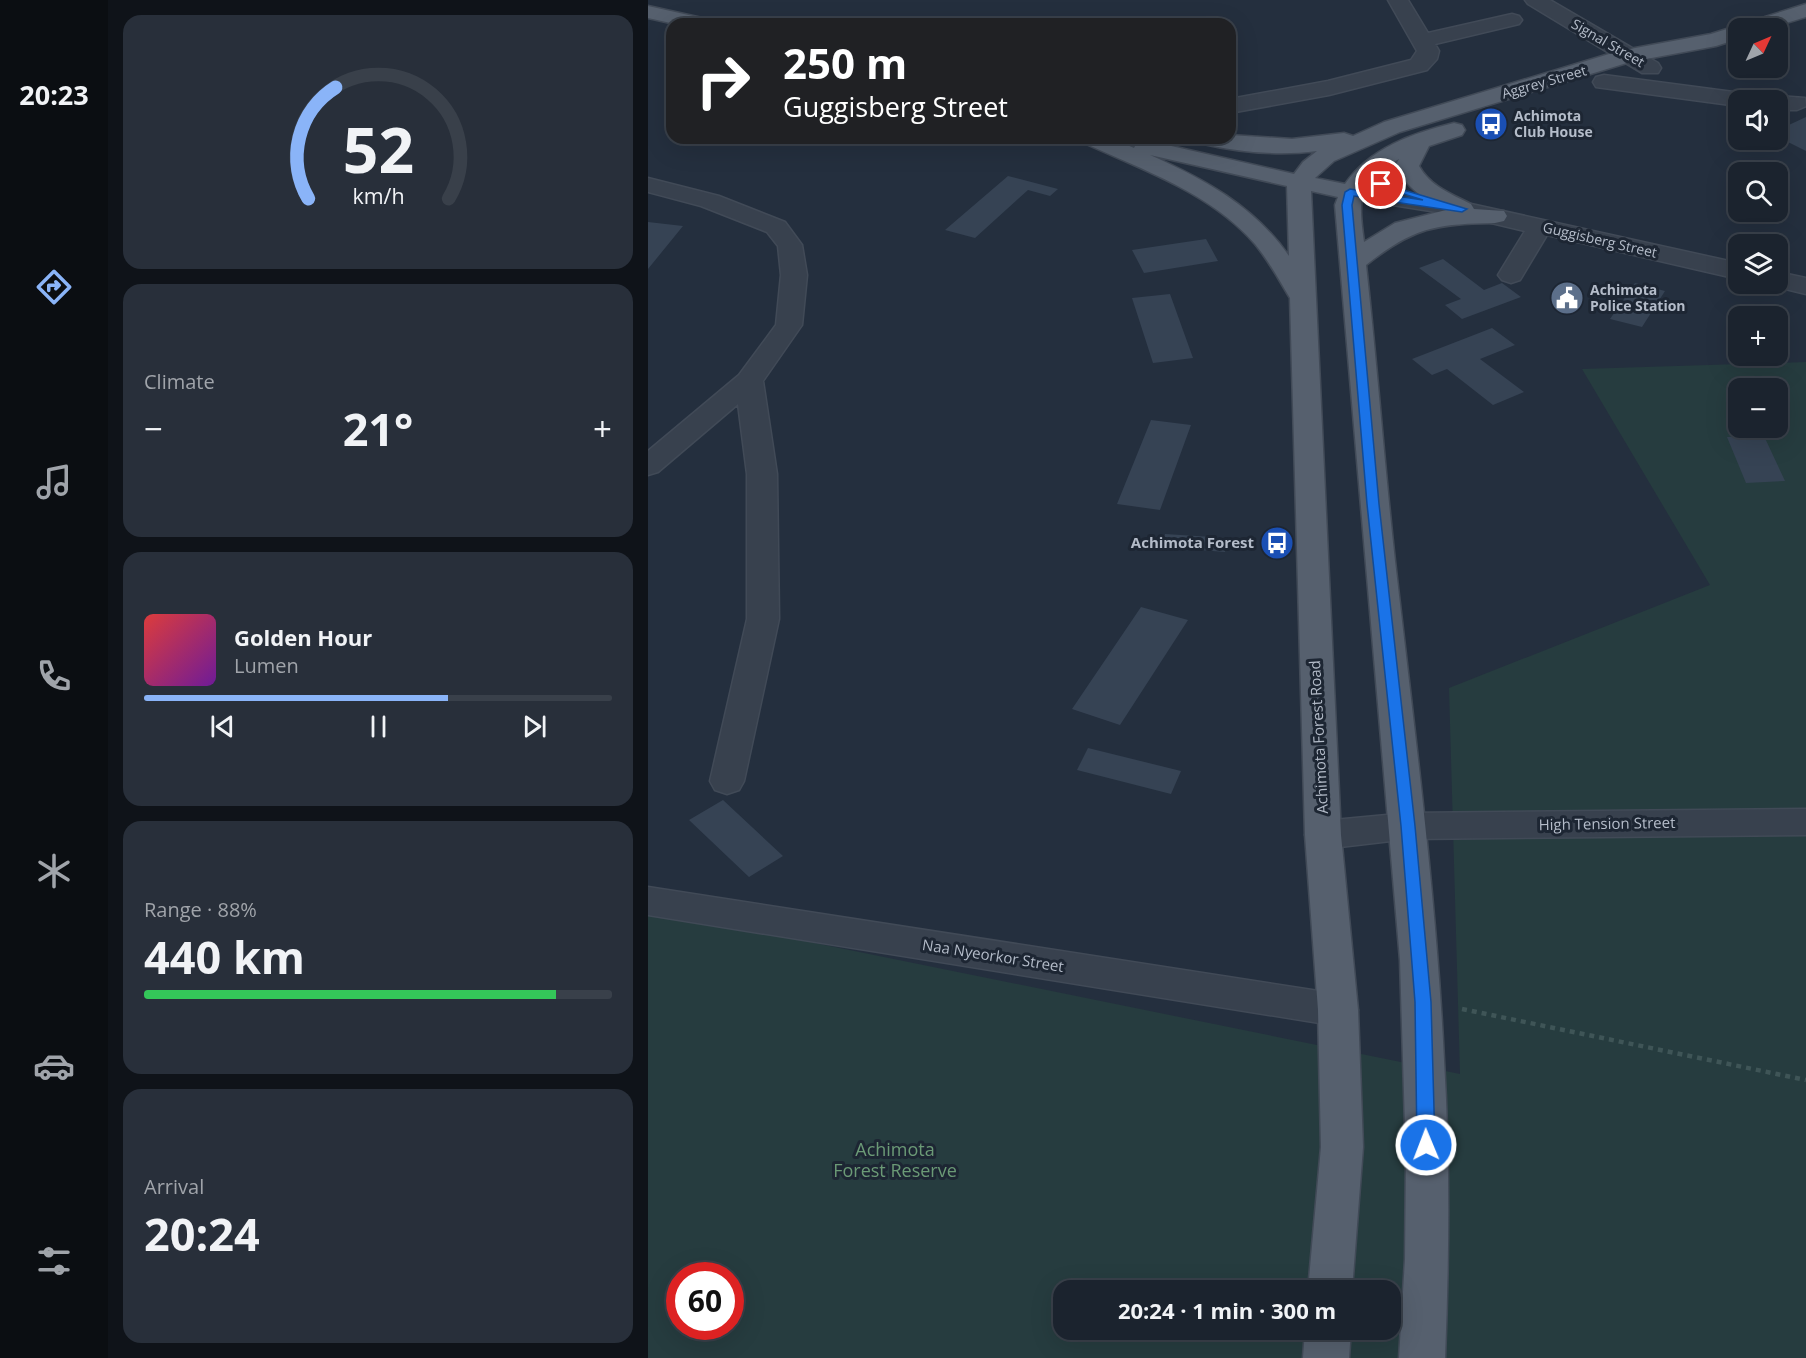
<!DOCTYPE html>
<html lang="en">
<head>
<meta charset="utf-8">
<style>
  :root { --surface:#1b232e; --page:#282f3a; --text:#f1f3f6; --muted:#a0a4aa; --line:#39404a; --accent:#8ab4f8 }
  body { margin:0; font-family:"Open Sans",sans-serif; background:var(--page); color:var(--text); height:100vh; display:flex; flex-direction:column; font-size:22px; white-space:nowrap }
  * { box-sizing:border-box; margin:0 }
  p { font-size:20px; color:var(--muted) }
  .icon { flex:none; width:33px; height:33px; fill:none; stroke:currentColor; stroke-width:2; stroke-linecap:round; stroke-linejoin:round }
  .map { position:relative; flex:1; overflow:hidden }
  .sheet { display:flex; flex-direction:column; gap:15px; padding:15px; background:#0f1319; width:540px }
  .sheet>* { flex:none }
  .top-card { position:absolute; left:18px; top:18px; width:570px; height:126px; border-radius:18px; box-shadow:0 6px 24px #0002,0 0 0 2px var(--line); background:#202124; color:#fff; overflow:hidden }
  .needle { width:39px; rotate:46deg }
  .controls { position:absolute; left:1080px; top:18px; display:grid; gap:12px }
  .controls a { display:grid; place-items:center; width:60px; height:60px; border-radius:12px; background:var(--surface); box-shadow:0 6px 24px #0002,0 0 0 2px var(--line); font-size:30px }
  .speed { position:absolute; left:18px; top:1262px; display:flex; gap:12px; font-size:30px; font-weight:700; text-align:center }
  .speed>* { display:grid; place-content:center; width:78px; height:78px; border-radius:50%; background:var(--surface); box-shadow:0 6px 24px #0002,0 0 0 2px var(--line); line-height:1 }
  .speed .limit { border:9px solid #d22; background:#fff; color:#111 }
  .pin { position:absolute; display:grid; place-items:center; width:51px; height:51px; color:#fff; margin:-26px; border:3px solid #fff; border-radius:50%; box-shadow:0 2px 6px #0007 }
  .me { position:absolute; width:66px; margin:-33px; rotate:359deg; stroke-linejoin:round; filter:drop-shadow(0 0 4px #0008) }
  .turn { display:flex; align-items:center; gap:21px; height:126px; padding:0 18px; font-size:27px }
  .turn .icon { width:78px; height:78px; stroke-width:2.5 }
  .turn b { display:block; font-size:42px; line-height:51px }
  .big { font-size:45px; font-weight:700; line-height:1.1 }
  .sheet .widget { flex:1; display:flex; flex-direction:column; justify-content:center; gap:9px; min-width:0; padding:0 21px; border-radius:18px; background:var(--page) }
  .sheet .dial { align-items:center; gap:0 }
  .dial svg { height:156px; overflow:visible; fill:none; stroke:var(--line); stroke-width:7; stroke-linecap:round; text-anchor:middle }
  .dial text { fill:var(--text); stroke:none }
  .song { display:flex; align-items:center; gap:18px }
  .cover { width:72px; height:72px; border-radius:9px; background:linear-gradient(135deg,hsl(0 70% 55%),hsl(280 70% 35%)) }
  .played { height:6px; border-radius:3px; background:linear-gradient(90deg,var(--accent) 65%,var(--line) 65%) }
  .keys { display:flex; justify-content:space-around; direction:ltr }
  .heat { display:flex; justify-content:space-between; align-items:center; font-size:33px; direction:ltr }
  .charge { height:9px; border-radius:4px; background:linear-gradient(90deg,#34c759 88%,var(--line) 0) }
  .trip { position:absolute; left:405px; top:1280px; width:348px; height:60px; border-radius:18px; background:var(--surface); box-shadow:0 6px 24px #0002,0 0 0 2px var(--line); font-weight:700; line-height:60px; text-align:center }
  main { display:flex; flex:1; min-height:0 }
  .tab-bar { display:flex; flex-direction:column; width:108px; justify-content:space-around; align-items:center; background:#0b0e12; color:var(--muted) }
  .tab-bar .icon { width:42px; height:42px }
  .tab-bar .on { color:var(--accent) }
  .tab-bar b { font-size:27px; color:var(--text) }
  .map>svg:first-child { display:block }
</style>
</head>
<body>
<main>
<nav class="tab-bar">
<b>20:23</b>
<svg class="icon on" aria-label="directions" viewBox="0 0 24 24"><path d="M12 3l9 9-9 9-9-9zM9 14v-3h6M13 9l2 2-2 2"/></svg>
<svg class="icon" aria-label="music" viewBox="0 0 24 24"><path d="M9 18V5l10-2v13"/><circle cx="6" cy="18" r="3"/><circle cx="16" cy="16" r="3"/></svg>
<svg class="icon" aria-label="phone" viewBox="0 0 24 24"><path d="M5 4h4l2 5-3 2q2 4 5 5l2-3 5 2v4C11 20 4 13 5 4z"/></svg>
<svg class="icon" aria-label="climate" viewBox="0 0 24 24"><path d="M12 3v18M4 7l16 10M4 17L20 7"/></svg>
<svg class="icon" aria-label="car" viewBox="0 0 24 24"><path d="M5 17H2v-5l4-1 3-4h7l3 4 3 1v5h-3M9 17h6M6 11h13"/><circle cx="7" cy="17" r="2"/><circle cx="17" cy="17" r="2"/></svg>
<svg class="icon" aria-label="filters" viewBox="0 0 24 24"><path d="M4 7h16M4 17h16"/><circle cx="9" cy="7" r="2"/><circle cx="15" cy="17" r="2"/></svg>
</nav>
<section class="sheet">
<div class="widget dial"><svg viewBox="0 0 100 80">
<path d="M14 69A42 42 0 1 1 86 69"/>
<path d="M14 69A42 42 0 0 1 28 12" stroke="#8ab4f8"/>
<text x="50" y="56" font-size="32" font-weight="700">52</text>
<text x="50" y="72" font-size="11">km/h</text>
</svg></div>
<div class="widget"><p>Climate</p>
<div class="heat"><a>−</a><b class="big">21°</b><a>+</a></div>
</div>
<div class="widget">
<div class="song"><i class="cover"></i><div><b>Golden Hour</b><p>Lumen</p></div></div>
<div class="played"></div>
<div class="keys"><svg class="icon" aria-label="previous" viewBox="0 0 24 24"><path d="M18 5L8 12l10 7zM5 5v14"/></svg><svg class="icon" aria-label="pause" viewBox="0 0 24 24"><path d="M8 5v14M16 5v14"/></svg><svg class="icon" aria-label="next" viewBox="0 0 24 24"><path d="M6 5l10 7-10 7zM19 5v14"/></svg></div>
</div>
<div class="widget"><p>Range · 88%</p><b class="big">440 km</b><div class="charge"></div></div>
<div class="widget"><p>Arrival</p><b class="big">20:24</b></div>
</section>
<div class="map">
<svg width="1158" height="1358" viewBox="0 0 1158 1358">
  <rect width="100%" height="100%" fill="#242f3e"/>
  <!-- green -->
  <path fill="#263c3f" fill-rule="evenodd" d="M1158,362v996h-1158v-449l812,165 -11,-386 261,-103 -128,-216zM1090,388h40v40h-40zM32,1275h50v51h-50zM416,1290h326v39h-326z"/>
  <!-- building -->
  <path fill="#364354" d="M1158,117v34l-28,-14v-7z
    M360,176l50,13 -8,7 -22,-6 -53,48 -30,-8z
    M0,222l35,4 -35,43z
    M558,239l12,22 -74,12 -12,-23z
    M795,259l41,31 18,-7 19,14 -59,22 -17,-14 16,-6 -42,-31z
    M987,283l30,8 -23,36 -32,-8z
    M522,294l23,64 -40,5 -21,-65z
    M844,328l23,17 -35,14 44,33 -31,13 -46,-36 -15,6 -20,-16z
    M503,420l40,5 -31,85 -43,-6z
    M1116,436l21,45 -39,2 -19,-46z
    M517,534l63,4 -3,14 -63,-5z
    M493,607l47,13 -68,105 -48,-16z
    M440,748l93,23 -10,23 -94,-24z
    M75,800l60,56 -34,21 -60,-57z"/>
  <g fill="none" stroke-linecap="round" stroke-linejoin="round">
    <defs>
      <path id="minor" d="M740,0h20l20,33 84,-19 7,2 3,4 -3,4 -84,20 4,7 -2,8 -10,11 -98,25 -99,18v-14l98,-18 83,-21 6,-9z
        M877,0h25l108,63 3,5 -3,5h-16l-114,-69z
        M956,75l137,18 8,2 3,5h-14v6l-142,-19 -3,-5 3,-5z
        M1130,96l27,2 1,8 -9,4h-19v-10h-9z
        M0,178l71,18 66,26 17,23 5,30 -5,50 -39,56 14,93 2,145 -35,162 -5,9 -12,4 -12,-4 -5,-9 37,-162v-145l-9,-70 -80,68 -10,3v-24l91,-76 37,-50 5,-50 -3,-29 -11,-14 -66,-26 -53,-14z
        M702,185l112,17 276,61v16l-191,-44 -27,45 -9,3 -9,-3 -4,-5 27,-44 -63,-15 -120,-19 -4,-5 4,-5z
        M1130,272l28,6v16l-37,-9 -1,-1h10z
        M1158,809v26l-398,4 -85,10 -13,-4 -5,-10 5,-10 13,-4 85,-8z
        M0,887l690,107 14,5 6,11 -6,11 -14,5 -690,-111z"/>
      <path id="major" d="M1158,4v13l-36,11h-32v11l-22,7 -86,16 -230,70 -66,29 -19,17 30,6c25,-36 68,-51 109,-61l8,2 3,5 -3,5 -33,11 -10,20c11,20 32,28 52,38l3,5 30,2 3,5 -3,5 -9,2c-59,1 -81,4 -129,42 11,98 18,197 29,296 19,166 41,332 49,499 6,100 5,199 1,298h-46l6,-99 1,-100 -6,-199 -65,-755 3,-8 -27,-6 30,644 17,175 5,137 -11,143h-44l13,-143 -3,-137 -13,-175 -15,-537c-11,-18 -21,-37 -35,-54 -44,-51 -112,-74 -171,-101l-3,-5h30l23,10 3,-6 8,-2 149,34 9,-12 14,-11c-39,5 -80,1 -118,-8l-3,-5h34v-3l62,4 52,-6 9,3 31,-14 235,-71 92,-17zM502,155l137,31 2,70c-35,-50 -85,-77 -139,-101zM751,159l-4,7c12,22 29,33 51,44l-51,13 -31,19c-6,-44 -7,-58 35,-83z
        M0,6l63,14 3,4h-39l-27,-6z
        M657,1329h46l-2,29h-46z"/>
    </defs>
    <!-- minor casing -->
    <use href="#minor" stroke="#414a57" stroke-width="3"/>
    <!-- major casing -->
    <use href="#major" stroke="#414a57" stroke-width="3"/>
    <!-- path -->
    <path stroke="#3f5557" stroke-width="4.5" stroke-dasharray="5 5" stroke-linecap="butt" d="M814,1009l344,71"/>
    <!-- minor -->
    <use href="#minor" fill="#38414e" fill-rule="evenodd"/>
    <!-- major -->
    <use href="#major" fill="#56606e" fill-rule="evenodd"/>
  </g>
  <!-- route -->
  <path fill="#1a73e8" stroke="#114b97" stroke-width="1.5" d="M729,182l90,27 -5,3 -108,-16 -2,9 27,299 36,322 16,176 4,143 -3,5 -6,2 -6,-2 -3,-5 -2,-143 -14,-176 -34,-322 -25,-299 3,-13 5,-3 73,11 -46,-14z"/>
  <!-- icons -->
  <defs>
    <symbol id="bus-disc" viewBox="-11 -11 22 22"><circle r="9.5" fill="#1a4fb4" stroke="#1d2633"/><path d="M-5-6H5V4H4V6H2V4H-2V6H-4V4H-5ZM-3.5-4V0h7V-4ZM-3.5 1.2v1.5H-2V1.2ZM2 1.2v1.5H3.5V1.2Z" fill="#fff"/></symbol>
    <symbol id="civic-disc" viewBox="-11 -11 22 22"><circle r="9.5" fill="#5c6f8a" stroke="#1d2633"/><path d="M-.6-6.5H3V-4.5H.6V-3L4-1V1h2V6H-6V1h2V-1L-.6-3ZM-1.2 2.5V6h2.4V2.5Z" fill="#fff"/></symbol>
  </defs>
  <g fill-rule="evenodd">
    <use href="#bus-disc" x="824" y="105" width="38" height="38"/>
    <use href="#civic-disc" x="900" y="279" width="38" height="38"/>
    <use href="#bus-disc" x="610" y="524" width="38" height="38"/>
  </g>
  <g text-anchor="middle" stroke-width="6" stroke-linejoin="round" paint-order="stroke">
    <!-- far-street labels -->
    <g font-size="14" fill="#b4bcc9" stroke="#1d2633">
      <text transform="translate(960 43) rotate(30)" y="5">Signal Street</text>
      <text transform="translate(896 82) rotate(-16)" y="5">Aggrey Street</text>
      <text transform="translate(952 240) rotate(13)" y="5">Guggisberg Street</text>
    </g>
    <!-- far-poi labels -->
    <g font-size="14" font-weight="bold" fill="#b4bcc9" stroke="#1d2633" text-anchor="start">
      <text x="866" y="121">Achimota<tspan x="866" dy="16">Club House</tspan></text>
      <text x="942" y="295">Achimota<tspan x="942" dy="16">Police Station</tspan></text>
    </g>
    <!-- poi labels -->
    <g font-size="15" font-weight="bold" fill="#b4bcc9" stroke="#1d2633" text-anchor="end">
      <text x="606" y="548">Achimota Forest</text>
    </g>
    <!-- street labels -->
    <g font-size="15" fill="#b4bcc9" stroke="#1d2633">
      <text transform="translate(671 737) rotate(-93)" y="5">Achimota Forest Road</text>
      <text transform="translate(959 824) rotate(-1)" y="5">High Tension Street</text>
      <text transform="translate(345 956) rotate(9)" y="5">Naa Nyeorkor Street</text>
    </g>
    <!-- near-park labels -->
    <g font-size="18" fill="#6b9a76" stroke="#1d2633">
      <text x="247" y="1156">Achimota<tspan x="247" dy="21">Forest Reserve</tspan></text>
    </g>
  </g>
</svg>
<div class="controls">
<a><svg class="needle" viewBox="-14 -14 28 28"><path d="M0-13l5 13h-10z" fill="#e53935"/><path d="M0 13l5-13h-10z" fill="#a0a4aa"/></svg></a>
<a><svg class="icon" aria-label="sound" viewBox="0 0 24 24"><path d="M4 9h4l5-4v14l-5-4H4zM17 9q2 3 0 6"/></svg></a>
<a><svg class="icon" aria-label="search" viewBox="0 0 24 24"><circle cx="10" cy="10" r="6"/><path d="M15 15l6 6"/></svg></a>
<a><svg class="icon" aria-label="layers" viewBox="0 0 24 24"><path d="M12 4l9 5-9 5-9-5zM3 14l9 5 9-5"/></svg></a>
<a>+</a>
<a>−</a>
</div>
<div class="speed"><div class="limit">60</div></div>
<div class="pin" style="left:733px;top:184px;background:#d93025"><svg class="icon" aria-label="arrive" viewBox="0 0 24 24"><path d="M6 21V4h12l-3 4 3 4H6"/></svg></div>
<svg class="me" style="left:778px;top:1145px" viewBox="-20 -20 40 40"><circle r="17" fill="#1a73e8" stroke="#fff" stroke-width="3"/><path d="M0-11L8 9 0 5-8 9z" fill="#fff"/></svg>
<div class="trip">20:24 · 1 min · 300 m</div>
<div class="top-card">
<div class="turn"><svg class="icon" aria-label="right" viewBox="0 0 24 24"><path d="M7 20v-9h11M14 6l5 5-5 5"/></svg><div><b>250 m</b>Guggisberg Street</div></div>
</div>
</div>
</main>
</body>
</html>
